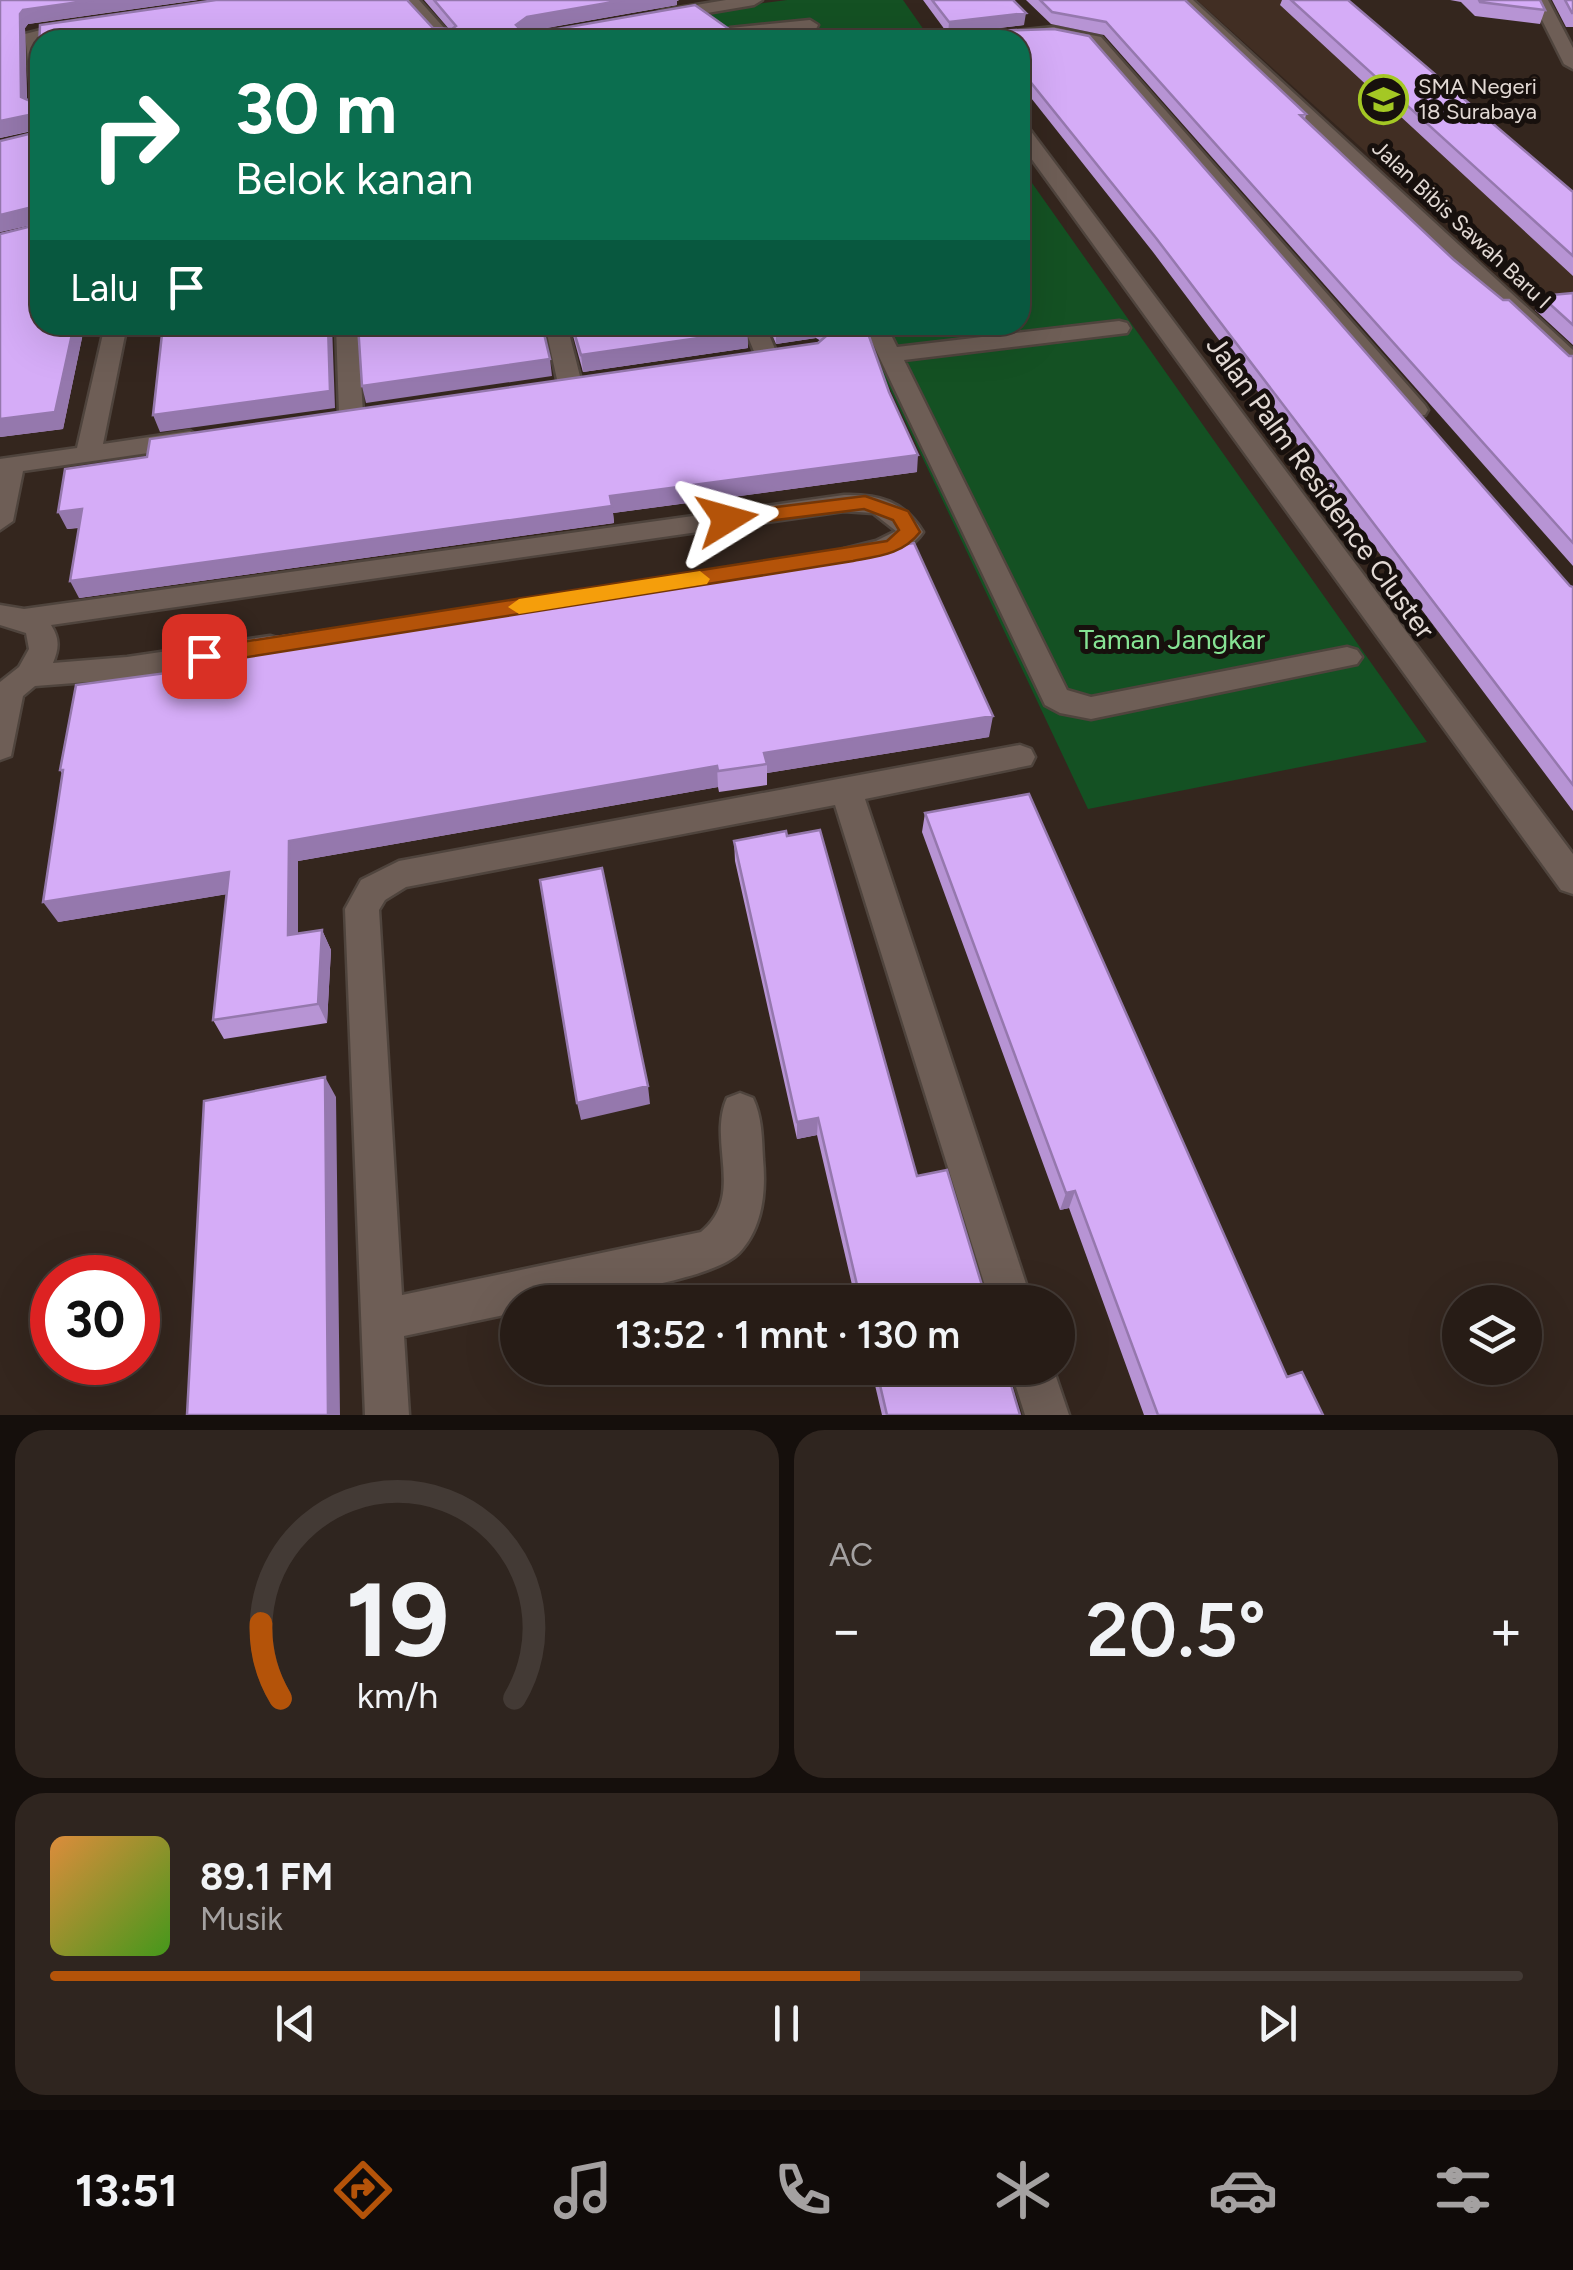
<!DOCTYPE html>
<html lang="id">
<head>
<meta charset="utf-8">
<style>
  :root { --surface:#271c16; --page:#2f251f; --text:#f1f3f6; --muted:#a4a1a1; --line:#433a35; --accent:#b45309 }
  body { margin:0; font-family:Figtree,sans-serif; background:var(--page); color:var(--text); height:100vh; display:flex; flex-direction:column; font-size:38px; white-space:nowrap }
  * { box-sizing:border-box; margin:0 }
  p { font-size:32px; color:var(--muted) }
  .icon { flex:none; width:55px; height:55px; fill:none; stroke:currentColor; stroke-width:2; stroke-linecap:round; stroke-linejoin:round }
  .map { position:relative; height:1415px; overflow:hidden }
  .drawer { display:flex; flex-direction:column; gap:15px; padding:15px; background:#150f0c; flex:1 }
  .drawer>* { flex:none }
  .hud { position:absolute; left:30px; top:30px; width:1000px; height:305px; border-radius:30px; box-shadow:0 10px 40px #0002,0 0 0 2px var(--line); background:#0b6e4f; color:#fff; overflow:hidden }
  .tools { position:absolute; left:1442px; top:1285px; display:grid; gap:20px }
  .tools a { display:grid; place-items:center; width:100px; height:100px; border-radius:50%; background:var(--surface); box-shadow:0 10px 40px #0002,0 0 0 2px var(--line); font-size:50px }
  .speed { position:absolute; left:30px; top:1255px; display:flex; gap:20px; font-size:50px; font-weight:700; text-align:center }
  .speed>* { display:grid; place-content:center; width:130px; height:130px; border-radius:50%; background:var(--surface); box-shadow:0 10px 40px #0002,0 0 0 2px var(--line); line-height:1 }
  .speed .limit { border:15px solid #d22; background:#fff; color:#111 }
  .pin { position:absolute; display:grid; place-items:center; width:85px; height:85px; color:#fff; margin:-42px; border-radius:20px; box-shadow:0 5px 15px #0006 }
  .me { position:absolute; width:110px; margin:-55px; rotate:82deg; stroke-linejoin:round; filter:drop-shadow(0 0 8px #0008) }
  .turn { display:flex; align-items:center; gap:35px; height:210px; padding:0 40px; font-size:45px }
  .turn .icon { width:130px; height:130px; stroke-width:2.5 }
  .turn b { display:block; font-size:70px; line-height:85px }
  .then { display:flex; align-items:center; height:95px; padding:0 40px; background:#0003; gap:20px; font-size:38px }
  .big { font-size:75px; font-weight:600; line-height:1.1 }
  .drawer .tile { flex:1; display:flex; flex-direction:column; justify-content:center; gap:15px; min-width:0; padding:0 35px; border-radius:30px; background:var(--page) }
  .drawer .dial { align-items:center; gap:0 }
  .dial svg { height:260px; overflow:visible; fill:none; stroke:var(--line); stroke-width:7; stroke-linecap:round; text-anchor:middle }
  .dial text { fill:var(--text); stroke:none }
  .song { display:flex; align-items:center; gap:30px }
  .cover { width:120px; height:120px; border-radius:15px; background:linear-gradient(135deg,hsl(30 70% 55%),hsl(100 70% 35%)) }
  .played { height:10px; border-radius:5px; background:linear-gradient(90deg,var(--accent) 55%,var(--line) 55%) }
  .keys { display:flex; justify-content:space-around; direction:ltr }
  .heat { display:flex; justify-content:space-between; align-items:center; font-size:55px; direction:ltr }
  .drawer .tiles { flex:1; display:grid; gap:15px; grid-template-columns:1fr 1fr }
  .tile:last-child { grid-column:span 2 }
  .trip { position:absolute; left:500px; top:1285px; width:575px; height:100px; border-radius:50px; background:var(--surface); box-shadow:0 10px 40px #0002,0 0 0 2px var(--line); font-weight:600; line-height:100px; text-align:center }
  .tab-bar { display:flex; height:160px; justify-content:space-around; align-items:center; background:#100b09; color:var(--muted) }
  .tab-bar .icon { width:70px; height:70px }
  .tab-bar .selected { color:var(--accent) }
  .tab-bar b { font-size:45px; color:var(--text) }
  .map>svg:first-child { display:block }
</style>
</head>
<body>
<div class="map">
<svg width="1573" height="1415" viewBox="0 0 1573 1415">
  <rect width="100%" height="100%" fill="#34261e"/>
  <!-- built -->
  <path fill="#412e23" d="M1197,0h148l228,197v136l-48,-38z"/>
  <!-- green -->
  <path fill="#145123" d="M787,0h116l28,40h-205l-25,-29z
    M1020,166l407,576 -339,67 -228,-484h160z"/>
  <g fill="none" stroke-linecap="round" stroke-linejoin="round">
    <defs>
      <path id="minor" d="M402,0h17l36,40h-17z
        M726,0h36l-8,5 -94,16 -8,-5 8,-5z
        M1176,0h17l380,350v19l-8,-2z
        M1532,0h16l25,48v21l-9,-5z
        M80,20l6,1v8l-46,11v77l-6,-1 -9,-82z
        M810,20l8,5 -2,4 -86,9 -8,-5 8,-5z
        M1053,27l48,10 324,368 3,5 -3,5h-18l-318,-370 -36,-8 -82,3 8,-5z
        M1020,124l7,2 546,728v40l-12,-4 -541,-747z
        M1119,321l8,2 3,5 -3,5 -223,27 163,330 24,7 256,-50 10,3 5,7 -5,7 -266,55 -31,-6 -15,-8 -181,-380h22l11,22z
        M105,325h22l-24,119 87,-13 12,8 -12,8 -167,24 -10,50 -13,9v-71l77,-11z
        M336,325h22l5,89 -12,7 -12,-7z
        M545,325h22l15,59 -4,5h-16l-4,-5z
        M743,325h22l13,31 -4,5h-16z
        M844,495c35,-1 60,6 79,37 -14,21 -53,36 -79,29l-3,-6 3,-6 32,-8 20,-10 -23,-18 -29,-2 -793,114c9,14 8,24 2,38l74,-6 143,-21 10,3 4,7 -4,7 -10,3 -143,23 -92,7 -12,10 -12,60 -11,4v-78l19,-15 10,-18 -3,-16 -26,-8v-20l24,4z
        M1020,745l11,4 4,8 -4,8 -166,34 167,503h-42l-155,-497 -429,82 -21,13 -6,10 23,385 299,-63c45,-37 6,-89 26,-134l13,-5 13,5c9,19 9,40 10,61 3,31 0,69 -24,94 -29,30 -177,49 -221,49v10l-114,24 5,79h-44l-20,-506 16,-29 38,-19z
        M1010,1368h43l16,47h-44z"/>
    </defs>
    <!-- minor casing -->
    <use href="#minor" stroke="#4f443d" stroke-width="5"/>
    <!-- minor -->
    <use href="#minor" fill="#6e5e56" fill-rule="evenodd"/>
  </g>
  <!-- wall -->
  <path fill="#b794d4" d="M0,0h198l-170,24 -3,4 2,72 10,4 3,-79 176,-25h191l26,28 16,1 -25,-29h255l-2,1v4l-136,24h16l138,-24 34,24 5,11h-694v285h63l-3,6 -17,2 -20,96 -63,8v-203l36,-10 -36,8v-91l37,-9v-2l-37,8z
    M923,0h90l11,25 -76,9z
    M1026,0h159l121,114 -1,5 148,140 116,97h4v210l-469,-531 -53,-11z
    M1282,0h66l225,192v84l-293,-271z
    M1450,0h90l5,10 -5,14 -65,-8 -14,-14z
    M1552,0h21v27h-7z
    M1020,40l550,546 3,1v224l-420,-559 -133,-168z
    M1573,293v52l-38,-35 6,-14z
    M570,325h175l2,6 1,17 -165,24z
    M768,325h97l52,147 -304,41 1,10 -535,75v-70l-12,1 80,-72 671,-114 3,-2 -5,-3 -40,6z
    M989,737l-222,36v12l-48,7 -1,-5 -420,74v72l24,-3 9,20 -4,73 -103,16 -11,-19 14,-126 -169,28 5,-147 -3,-5z
    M925,813l362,564 36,38h-179l-75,-207 -9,2 -138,-378z
    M734,841l183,335 70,126h-131l-39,-167 -20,4 -62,-278z
    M871,1368h135l14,47h-138z"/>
  <!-- shaded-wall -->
  <path fill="#9578ad" d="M93,0h105l-170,24 -3,4 2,84 -6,-15 -1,-83 3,-4z
    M624,0h55l-2,1v4l-148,26 -11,8 -2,-14 11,-8z
    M1026,13l-2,12 -76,9 1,-12z
    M33,114l6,15 -39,9v-17z
    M32,207l7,16 -39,9v-17z
    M74,325h29l-3,6 -17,2 -20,96 -63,8v-18z
    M328,325h4l3,83 -175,24 -7,-17z
    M793,325h24l-1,13 -40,6v-17z
    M747,331l1,17 -165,24 -2,-17z
    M550,359l2,17 -186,27 -4,-17z
    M918,455l-1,17 -304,41 1,10 -535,75 -9,-17 540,-85z
    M82,509l8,17 -23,3 -9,-17z
    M993,716l-4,21 -222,36v-9l-3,-11z
    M717,766l1,21 -420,74v93l-10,-19 1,-94z
    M229,872l11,20 -182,30 -15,-20z
    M322,930l9,20 -4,73 -9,-19z
    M325,1077l11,20 4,318h-12z
    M648,1086l2,18 -69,16 -4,-17z
    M818,1118l-1,17 -20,4v-17z
    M1075,1191l-6,17 -9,2 6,-17z"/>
  <!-- building -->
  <path fill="#d5acf7" stroke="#9578ad" stroke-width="2.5" d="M0,0h93l-70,10 -3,4 1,83 16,7 3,-79 176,-25h191l26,28 19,1 4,-3 -22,-26h190l-97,17 -11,8 4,4h37l138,-24 34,24 5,11h-694v285h34l-19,87 -55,7v-185l36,-9 1,-14 -5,-4 -32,8v-74l37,-9v-14l-4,-4 -33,7z
    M932,0h81l13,13 -77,9z
    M1040,0h145l121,114 -6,1 153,144 50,41h6l60,56h4v187l-467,-521 -54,-10z
    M1291,0h57l225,192v64z
    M1479,0h61l5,10 -65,-8z
    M1565,0h8v13h-1z
    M1054,29l35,7 481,550 3,1v198l-417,-547 -136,-169v-29h-24l-7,-9z
    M1573,293v32l-32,-29z
    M163,325h165l2,66 -177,24z
    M358,325h184l8,34 -188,27z
    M572,325h173l2,6 -166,24z
    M822,325h43l24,67 29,63 -308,41 2,10 -542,75 12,-72 -24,3 7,-43 82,-12 3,-18 668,-96 14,-12z
    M914,543l79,173 -229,37 3,11 -49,7 -1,-5 -428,75 -1,94 34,-5 -4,74 -105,16 16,-148 -186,30 20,-132h-3l16,-85 151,-20 2,-21z
    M1029,794l258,583 15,-5 21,43h-165l-83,-224 -9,2 -141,-380z
    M820,830l97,346 30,-6 40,132h-126l-43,-184 -21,4 -63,-281 52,-10 1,5z
    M602,868l46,218 -71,17 -37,-223z
    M325,1077l3,338h-141l17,-314z
    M876,1368h130l14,47h-133z"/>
  <!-- route -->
  <path fill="#b45309" stroke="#753606" stroke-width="2.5" d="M865,496l43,15 12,21c-17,22 -40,24 -67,29l-649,103 -11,-8 11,-8 683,-107 12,-11 -6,-10 -29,-11 -137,17 -10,-7 10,-6z"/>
  <!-- slow -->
  <path fill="#f59e0b" d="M700,571l10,8 -3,5 -188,30 -11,-7 11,-8z"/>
  <!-- icons -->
  <defs>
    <symbol id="school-ring" viewBox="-11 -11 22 22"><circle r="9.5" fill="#17100d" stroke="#a4c824" stroke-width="1.5"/><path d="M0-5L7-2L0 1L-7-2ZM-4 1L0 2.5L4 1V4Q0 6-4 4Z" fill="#a4c824"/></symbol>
  </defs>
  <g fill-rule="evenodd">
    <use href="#school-ring" x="1356" y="72" width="55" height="55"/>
  </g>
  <g text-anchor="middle" stroke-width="10" stroke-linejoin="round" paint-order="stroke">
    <!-- far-poi labels -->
    <g font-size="22" fill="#e3dad5" stroke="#17100d" text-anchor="start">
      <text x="1418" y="94">SMA Negeri<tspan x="1418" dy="25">18 Surabaya</tspan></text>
    </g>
    <!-- far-street labels -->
    <g font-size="22" fill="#e3dad5" stroke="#17100d">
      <text transform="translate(1462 224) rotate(43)" y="8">Jalan Bibis Sawah Baru I</text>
    </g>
    <!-- street labels -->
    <g font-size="28" fill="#e3dad5" stroke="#17100d">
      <text transform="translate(1321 487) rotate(54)" y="10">Jalan Palm Residence Cluster</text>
    </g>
    <!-- park labels -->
    <g font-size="28" fill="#86e394" stroke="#17100d">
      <text x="1172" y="649">Taman Jangkar</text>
    </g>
  </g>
</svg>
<div class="tools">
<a><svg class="icon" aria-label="layers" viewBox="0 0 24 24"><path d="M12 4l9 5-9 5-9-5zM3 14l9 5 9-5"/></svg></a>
</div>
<div class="speed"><div class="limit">30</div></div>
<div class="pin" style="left:204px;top:656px;background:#d93025"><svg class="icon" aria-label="arrive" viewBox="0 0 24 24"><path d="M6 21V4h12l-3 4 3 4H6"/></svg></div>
<svg class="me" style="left:727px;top:519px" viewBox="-20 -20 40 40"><path d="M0-17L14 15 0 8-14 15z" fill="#b45309" stroke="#fff" stroke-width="4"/></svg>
<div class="trip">13:52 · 1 mnt · 130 m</div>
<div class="hud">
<div class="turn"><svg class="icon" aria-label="right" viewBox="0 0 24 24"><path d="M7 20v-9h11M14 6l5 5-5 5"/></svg><div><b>30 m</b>Belok kanan</div></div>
<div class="then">Lalu<svg class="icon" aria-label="arrive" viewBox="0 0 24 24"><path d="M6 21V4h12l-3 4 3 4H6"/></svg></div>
</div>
</div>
<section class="drawer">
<div class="tiles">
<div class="tile dial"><svg viewBox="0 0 100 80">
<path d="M14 69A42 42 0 1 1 86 69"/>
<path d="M14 69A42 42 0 0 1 8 46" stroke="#b45309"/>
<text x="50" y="56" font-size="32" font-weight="700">19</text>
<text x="50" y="72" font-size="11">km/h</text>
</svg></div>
<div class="tile"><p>AC</p>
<div class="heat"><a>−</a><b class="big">20.5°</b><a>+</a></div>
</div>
<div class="tile">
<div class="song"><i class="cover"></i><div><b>89.1 FM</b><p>Musik</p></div></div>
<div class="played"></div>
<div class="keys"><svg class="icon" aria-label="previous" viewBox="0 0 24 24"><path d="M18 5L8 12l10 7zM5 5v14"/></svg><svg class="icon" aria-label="pause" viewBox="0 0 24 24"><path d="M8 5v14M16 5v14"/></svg><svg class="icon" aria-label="next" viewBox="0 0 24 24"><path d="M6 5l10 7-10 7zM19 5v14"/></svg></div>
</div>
</div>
</section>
<nav class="tab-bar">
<b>13:51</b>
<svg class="icon selected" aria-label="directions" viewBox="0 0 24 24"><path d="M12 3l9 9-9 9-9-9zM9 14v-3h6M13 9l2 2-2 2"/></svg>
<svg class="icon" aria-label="music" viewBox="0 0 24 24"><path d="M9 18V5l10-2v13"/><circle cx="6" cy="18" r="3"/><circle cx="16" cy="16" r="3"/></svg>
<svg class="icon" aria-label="phone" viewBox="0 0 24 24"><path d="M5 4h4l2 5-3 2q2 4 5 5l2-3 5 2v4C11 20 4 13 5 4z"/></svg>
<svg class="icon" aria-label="climate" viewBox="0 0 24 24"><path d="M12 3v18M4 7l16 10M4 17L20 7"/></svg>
<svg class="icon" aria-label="car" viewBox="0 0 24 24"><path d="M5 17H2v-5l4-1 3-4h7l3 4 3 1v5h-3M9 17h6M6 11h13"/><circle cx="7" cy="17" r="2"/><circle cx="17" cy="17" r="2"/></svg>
<svg class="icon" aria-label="filters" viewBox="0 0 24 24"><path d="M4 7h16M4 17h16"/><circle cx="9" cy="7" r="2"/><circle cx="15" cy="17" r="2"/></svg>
</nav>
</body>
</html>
